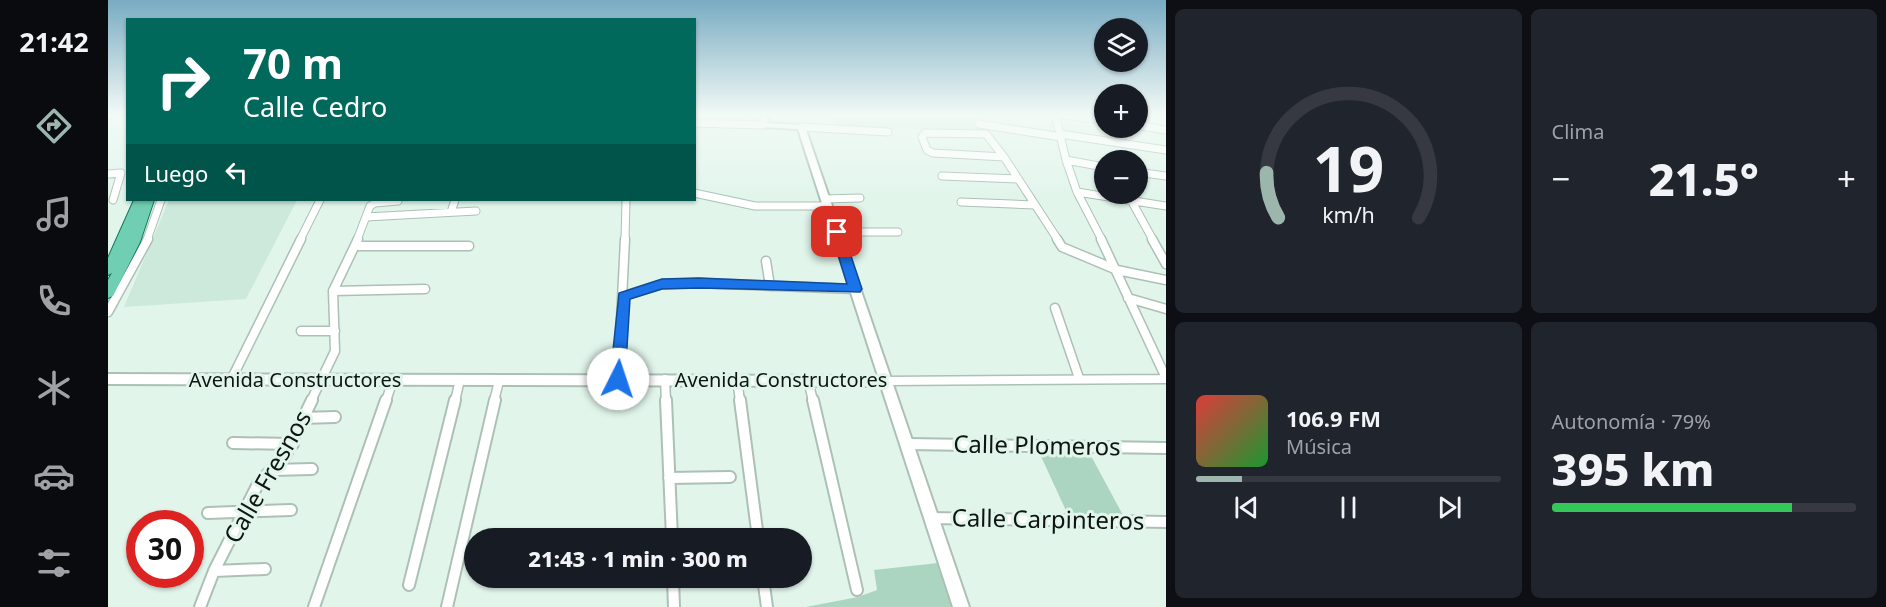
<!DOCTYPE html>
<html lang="es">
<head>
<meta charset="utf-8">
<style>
  :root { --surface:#171b24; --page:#20242c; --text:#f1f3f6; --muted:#9ea1a6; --line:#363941; --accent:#9cb6ad }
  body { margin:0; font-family:"Noto Sans",sans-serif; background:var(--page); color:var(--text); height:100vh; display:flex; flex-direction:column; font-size:22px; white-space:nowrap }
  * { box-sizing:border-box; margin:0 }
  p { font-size:20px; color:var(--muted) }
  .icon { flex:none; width:33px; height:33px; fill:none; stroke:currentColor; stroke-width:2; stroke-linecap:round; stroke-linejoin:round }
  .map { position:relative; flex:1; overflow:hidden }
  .details { display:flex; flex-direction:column; gap:9px; padding:9px; background:#0d0f14; width:720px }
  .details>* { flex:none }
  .guide { position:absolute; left:18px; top:18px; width:570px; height:183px; border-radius:0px; box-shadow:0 2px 4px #0004; background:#00695c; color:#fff; overflow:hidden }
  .buttons { position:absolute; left:986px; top:18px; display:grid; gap:12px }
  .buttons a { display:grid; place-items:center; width:54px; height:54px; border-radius:50%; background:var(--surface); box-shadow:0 2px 4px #0004; font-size:30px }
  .speed { position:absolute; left:18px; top:510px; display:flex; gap:12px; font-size:30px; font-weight:700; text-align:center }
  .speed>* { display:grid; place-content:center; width:78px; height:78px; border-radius:50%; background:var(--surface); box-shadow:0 2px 4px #0004; line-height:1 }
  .speed .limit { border:9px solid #d22; background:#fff; color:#111 }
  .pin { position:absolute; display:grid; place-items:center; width:51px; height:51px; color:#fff; margin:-26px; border-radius:12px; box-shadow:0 3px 9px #0006 }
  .me { position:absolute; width:66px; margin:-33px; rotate:4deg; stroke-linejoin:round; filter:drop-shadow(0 0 4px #0008) }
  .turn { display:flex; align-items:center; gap:21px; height:126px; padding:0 18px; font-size:27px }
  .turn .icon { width:78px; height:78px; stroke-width:2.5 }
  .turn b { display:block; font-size:42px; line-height:51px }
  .then { display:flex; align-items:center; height:57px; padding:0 18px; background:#0003; gap:12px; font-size:22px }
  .big { font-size:45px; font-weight:800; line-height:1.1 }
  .details .widget { flex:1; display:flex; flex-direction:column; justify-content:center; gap:9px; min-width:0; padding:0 21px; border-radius:9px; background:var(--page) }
  .details .dial { align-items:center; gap:0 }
  .dial svg { height:156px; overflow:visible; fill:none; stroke:var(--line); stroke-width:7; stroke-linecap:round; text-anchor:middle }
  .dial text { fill:var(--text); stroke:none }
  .song { display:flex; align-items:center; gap:18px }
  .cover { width:72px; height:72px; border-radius:9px; background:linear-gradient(135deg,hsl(0 70% 55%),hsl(130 70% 35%)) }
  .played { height:6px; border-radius:3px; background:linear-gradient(90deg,var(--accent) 15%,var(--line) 15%) }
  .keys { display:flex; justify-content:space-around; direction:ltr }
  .heat { display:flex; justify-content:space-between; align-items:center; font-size:33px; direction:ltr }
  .charge { height:9px; border-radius:4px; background:linear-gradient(90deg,#34c759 79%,var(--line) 0) }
  .details .tiles { flex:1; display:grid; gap:9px; grid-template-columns:repeat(2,1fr) }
  .trip { position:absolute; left:356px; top:528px; width:348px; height:60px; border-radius:30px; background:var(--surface); box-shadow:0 2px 4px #0004; font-weight:800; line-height:60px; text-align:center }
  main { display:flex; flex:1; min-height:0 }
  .dock { display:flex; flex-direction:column; width:108px; justify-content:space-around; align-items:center; background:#090b0e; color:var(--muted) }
  .dock .icon { width:42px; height:42px }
  .dock .selected { color:var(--accent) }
  .dock b { font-size:27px; color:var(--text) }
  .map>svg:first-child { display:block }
</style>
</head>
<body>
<main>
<nav class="dock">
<b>21:42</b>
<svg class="icon selected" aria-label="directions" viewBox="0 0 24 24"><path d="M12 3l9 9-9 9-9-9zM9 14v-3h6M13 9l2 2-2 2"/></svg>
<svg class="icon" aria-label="music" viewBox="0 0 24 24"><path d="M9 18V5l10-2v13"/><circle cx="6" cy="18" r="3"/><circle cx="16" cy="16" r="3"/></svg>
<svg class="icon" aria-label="phone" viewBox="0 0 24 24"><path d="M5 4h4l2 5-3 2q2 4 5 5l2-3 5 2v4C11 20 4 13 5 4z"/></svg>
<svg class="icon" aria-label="climate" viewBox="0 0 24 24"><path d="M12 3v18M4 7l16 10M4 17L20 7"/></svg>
<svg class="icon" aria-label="car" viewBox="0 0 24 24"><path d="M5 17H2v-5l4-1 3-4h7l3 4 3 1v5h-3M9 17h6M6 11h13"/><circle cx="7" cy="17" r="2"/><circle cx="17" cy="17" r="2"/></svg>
<svg class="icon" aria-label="filters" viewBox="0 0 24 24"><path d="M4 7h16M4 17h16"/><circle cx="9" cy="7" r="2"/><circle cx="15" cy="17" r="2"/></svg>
</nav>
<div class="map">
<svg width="1058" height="607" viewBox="0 0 1058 607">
  <rect width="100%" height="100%" fill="#e1f5eb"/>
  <!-- built -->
  <path fill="#cde9db" d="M725,114h137l12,18 -144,-6z
    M61,200h128l-51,99 -122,8z"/>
  <!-- green -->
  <path fill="#abd5c1" d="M931,452l51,2 34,63 -56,-2z
    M830,563l14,44h-146l52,-10 19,-7 -3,-20z"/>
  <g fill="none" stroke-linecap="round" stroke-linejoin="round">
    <defs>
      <path id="minor-far2" d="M947,114l11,46 11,32 25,48
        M949,114l47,6
        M0,116l5,-2
        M586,123l69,2
        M871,124l82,13
        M1029,125l29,5
        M693,127l87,5
        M817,133l61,1 18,23 -71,-4 -6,-3 -5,-13z
        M952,134l106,16
        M896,157l54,83
        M958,160l38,7
        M1029,172l29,4
        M0,174l13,-1 -8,27
        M834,176l76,3
        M969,192l89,14
        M586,193l61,13h73
        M717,199l35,-1
        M1023,200l22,40
        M853,202l73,3
        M343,212l4,-12
        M258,217l110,-6
        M729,232h61
        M39,240l14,-40
        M192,240l20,-40
        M249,240l13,-34 5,-3 23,-2
        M517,240l1,-40"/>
      <path id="minor-far1" d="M949,239l5,8 55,23 49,10
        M993,239l65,139
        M1044,239l14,25
        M247,246h114
        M658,261l4,25
        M225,291l92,-2
        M516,296l38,-12 37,-1 157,6
        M1020,298l38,11
        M947,308l24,70
        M0,312l40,-73
        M193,331h34
        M510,379l7,-140
        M557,379l1,22
        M629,379l3,22
        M123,380l70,-141
        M700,380l5,21
        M779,381l279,-2
        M203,401l24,-50 -2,-60 25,-52
        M278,401l7,-21
        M347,401l5,-21
        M386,401l5,-20"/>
      <path id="minor" d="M558,400l6,138
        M632,400l18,138
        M705,400l44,190
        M194,418l33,-1
        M125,443l60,1
        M800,444l258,4
        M164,470l40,-1
        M561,478l61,-1
        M100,513l83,-3
        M823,518l235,4
        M106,571l51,-2
        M565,578l1,29
        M655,578l4,29
        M301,585l46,-185
        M92,607l14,-36 44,-87 27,-28 27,-56
        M206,607l72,-207
        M339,607l48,-207"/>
      <path id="tertiary" d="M653,114h7l-1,9 34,2 4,2 164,480h-16l-72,-221 -773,-2v-10l770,2 -80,-247 -38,-2z"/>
      <path id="primary" d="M26,200h20l-14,42 -27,54 -5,2v-18l4,-7 -4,2v-17z"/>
    </defs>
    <!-- minor-far2 casing -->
    <use href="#minor-far2" stroke="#acc0b6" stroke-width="9"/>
    <!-- minor-far1 casing -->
    <use href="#minor-far1" stroke="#acc0b6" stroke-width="11"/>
    <!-- minor casing -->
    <use href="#minor" stroke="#acc0b6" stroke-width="14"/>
    <!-- tertiary casing -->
    <use href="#tertiary" stroke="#acc0b6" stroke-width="4"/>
    <!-- primary casing -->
    <use href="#primary" stroke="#107958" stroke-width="2"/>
    <!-- minor-far2 -->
    <use href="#minor-far2" stroke="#fff" stroke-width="7"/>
    <!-- minor-far1 -->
    <use href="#minor-far1" stroke="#fff" stroke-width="8"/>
    <!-- minor -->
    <use href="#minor" stroke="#fff" stroke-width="10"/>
    <!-- tertiary -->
    <use href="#tertiary" fill="#fff" fill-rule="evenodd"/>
    <!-- primary -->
    <use href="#primary" fill="#70cfb2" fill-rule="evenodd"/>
  </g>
  <!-- sky -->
  <linearGradient id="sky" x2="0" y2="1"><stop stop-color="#79abc2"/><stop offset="0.58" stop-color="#f2faf6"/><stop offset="1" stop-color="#f2faf6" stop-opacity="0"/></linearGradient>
  <rect width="1058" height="198" fill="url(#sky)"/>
  <!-- route -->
  <path fill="#1a73e8" stroke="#114b97" stroke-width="1.5" d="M729,228l6,4 19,57 -2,3 -161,-4 -37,1 -32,10 -5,80 -2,5 -5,2 -6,-2 -2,-5 9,-86 43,-14 37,-1 148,6 -16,-52z"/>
  <g text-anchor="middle" stroke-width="6" stroke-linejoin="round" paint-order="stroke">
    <!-- street labels -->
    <g font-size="20" fill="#0e1512" stroke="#e1f5eb">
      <text x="187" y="387">Avenida Constructores</text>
      <text x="673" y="387">Avenida Constructores</text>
    </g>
    <!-- near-street labels -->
    <g font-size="24" fill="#0e1512" stroke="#e1f5eb">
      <text transform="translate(929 446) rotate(1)" y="8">Calle Plomeros</text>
      <text transform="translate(160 477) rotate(-60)" y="8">Calle Fresnos</text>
      <text transform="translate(940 520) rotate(1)" y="8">Calle Carpinteros</text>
    </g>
  </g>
</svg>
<div class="buttons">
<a><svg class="icon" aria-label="layers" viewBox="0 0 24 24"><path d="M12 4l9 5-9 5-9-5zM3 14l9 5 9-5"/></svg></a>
<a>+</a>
<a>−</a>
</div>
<div class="speed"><div class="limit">30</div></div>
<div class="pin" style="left:729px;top:232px;background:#d93025"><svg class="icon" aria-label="arrive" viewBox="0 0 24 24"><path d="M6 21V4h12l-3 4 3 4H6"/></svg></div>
<svg class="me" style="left:510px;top:379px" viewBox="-20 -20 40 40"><circle r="19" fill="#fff"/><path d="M0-13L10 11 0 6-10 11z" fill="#1a73e8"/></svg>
<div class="trip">21:43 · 1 min · 300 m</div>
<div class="guide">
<div class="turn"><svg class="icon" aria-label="right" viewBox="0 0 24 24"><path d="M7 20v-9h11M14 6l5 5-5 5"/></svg><div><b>70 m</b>Calle Cedro</div></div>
<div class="then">Luego<svg class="icon" aria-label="left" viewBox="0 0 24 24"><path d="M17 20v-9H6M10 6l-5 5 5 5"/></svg></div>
</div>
</div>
<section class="details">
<div class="tiles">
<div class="widget dial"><svg viewBox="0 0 100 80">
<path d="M14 69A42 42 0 1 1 86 69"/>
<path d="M14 69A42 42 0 0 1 8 46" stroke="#9cb6ad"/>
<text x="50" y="56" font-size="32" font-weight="700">19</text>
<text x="50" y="72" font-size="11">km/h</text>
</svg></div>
<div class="widget"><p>Clima</p>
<div class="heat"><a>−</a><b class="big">21.5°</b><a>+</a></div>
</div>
<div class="widget">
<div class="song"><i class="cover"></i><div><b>106.9 FM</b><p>Música</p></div></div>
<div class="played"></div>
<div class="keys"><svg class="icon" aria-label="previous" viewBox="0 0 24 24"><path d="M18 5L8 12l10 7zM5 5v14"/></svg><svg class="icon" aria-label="pause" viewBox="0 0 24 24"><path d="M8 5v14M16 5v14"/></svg><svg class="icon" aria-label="next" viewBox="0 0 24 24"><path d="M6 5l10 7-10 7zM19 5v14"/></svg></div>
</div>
<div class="widget"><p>Autonomía · 79%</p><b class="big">395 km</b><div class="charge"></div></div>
</div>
</section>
</main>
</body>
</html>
